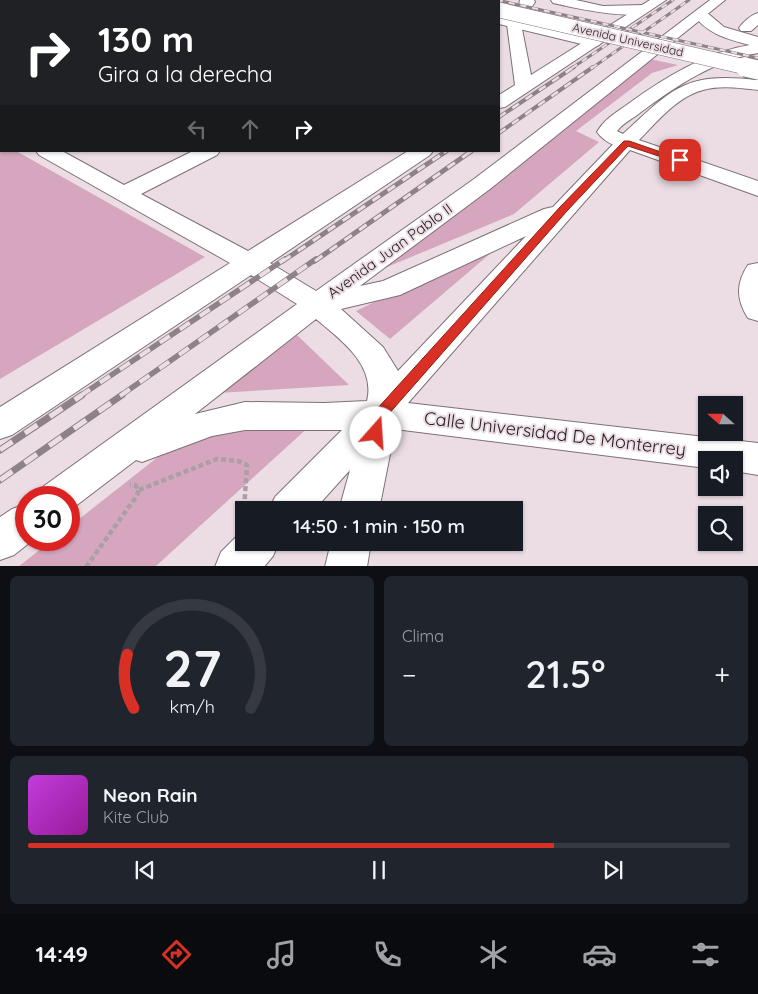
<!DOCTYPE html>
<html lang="es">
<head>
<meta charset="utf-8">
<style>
  :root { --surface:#171b24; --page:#20242c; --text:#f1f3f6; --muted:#9ea1a6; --line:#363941; --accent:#d93025 }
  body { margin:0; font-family:Quicksand,sans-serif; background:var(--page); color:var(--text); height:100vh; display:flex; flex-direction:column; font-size:19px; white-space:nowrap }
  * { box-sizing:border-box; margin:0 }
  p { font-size:16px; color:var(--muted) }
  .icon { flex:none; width:28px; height:28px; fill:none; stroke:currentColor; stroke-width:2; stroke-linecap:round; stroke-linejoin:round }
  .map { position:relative; height:566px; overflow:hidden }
  .panel { display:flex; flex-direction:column; gap:10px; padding:10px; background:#0d0f14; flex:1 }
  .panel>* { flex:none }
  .banner { position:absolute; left:0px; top:0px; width:500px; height:152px; box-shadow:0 1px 4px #0004; background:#202124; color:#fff; overflow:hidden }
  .needle { width:32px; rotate:291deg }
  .tools { position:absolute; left:698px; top:396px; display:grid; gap:10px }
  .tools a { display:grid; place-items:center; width:45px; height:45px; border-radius:0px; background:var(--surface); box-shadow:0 1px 4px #0004; font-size:25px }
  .speed { position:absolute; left:15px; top:486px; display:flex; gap:10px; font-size:25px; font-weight:700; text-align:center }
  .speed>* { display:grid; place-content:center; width:65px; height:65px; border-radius:50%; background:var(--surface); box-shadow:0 1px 4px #0004; line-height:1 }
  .speed .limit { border:8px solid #d22; background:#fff; color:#111 }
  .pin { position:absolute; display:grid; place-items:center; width:42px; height:42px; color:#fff; margin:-21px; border-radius:10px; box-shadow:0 2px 8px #0006 }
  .me { position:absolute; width:55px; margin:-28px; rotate:19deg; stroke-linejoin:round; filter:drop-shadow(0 0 4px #0008) }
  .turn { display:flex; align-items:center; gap:18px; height:105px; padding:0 15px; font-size:22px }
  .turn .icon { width:65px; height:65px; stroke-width:2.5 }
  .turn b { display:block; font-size:35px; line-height:42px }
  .lanes { display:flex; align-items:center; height:48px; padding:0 15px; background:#0003; justify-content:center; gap:25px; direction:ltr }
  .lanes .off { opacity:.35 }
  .big { font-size:38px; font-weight:600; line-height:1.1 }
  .panel .tile { flex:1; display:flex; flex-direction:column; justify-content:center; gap:8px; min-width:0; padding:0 18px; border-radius:8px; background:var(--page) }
  .panel .dial { align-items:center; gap:0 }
  .dial svg { height:130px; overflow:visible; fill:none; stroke:var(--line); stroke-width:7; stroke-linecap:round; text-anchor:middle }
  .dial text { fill:var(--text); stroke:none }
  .song { display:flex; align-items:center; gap:15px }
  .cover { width:60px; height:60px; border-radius:8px; background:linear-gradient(135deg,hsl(290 70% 55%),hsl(300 70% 35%)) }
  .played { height:5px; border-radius:2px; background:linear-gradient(90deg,var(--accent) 75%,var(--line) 75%) }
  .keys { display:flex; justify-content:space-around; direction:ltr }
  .heat { display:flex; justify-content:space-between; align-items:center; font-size:28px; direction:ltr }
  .panel .tiles { flex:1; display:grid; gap:10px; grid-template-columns:1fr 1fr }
  .tile:last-child { grid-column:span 2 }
  .trip { position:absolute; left:235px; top:501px; width:288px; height:50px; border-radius:0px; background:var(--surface); box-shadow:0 1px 4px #0004; font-weight:600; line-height:50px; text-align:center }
  .menu { display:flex; height:80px; justify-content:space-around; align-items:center; background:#090b0e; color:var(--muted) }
  .menu .icon { width:35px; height:35px }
  .menu .current { color:var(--accent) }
  .menu b { font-size:22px; color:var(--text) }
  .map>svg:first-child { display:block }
</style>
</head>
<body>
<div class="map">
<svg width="758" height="567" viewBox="0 0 758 567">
  <rect width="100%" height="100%" fill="#ecdde5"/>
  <!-- built -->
  <path fill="#e4ced9" d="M0,0h287l-286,1 -1,18z"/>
  <!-- green -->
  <path fill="#d5a6be" d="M645,58l33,7 -26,8 -76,58 23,11 -85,72 -134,56z
    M0,142l1,9h15l189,106 -205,122z
    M512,235l-122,104 -34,-28z
    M297,335l52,50 -131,8z
    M312,424l-156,142 -138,1 34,-27h17v-13l127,-100z"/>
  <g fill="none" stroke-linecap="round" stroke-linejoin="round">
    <defs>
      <path id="minor" d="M175,0h34l-1,1z
        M650,0h16l-161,107 -6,1v-13l16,-10 -8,-61 2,-3h10l2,3 10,51z
        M710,0h15l-235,189 -130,97 23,-5 161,-72 9,-2 66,-69 7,-2 7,2 125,43v15l-128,-46 -222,253 350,40v32l-24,-4v-11h-28v8l-311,-39 -16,81h-40l11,-40 -36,40h-45l6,-13 67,-67h-97l-33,6 -70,26 -6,-2 -67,51v-13h-30l5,-12 253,-182 -46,-29 -239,160 -12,4v-32l230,-144 -191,-108 -3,-4h26l62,34 69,-34h27l-3,4 -76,39 107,57 160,-100h25l-3,4 -160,108 46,28 158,-112zM526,236l-128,135 -15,-24 -42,-38 59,-14zM316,319c25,21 60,46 51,82l-43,2 -79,-1 -50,12z
        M758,13v12l-7,6h-10l-2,-3c4,-6 12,-13 19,-15z
        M0,30h1v8h-1z
        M0,119h1v13h-1z
        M758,263v58l-10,-3c-12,-19 -12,-35 0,-53z
        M26,504v36h7l-19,15 -14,5v-43l12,-8z
        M244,529v13h35l-6,14 -9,11h-49l6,-15z
        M331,542h40l-4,25h-42z"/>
      <path id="highway" d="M409,0h18l1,1h-18z
        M448,0h18l1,1h-18z
        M520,0h14l1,2 -6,9 -23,6 93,22 3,3 -3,3 -5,2 -95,-23v-13l20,-6z
        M551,0h25l27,6 40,-1 7,4c-12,14 -79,-2 -97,-6z
        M700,10l5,1 19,16 34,10v16c-43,7 -82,33 -117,59 -7,6 -18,11 -24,19l6,3c51,-47 62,-62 135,-54v10c-18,-2 -37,-5 -55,0 -28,7 -50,37 -70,56 -13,4 -28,-3 -36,-14 7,-13 20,-20 31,-28 36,-26 78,-52 122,-59 -23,-6 -43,-11 -57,-31z"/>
    </defs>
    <!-- minor casing -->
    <use href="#minor" stroke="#7d7076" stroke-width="2"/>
    <!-- highway casing -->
    <use href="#highway" stroke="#7d7076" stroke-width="2"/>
    <!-- path -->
    <path stroke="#ab9fa5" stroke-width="4.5" stroke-dasharray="5 3" stroke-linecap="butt" d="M139,490l78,-31 21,2 9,4 -3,45
      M86,567l50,-70 3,-7 -4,-5h-5"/>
    <!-- minor -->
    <use href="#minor" fill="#fff" fill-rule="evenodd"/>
    <!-- highway -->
    <use href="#highway" fill="#fff" fill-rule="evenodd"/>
    <defs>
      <path id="rail-far4" d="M477,0l6,1
        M497,0l261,58
        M572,68l101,-68
        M592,68l97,-68"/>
      <path id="rail-far3" d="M499,117l75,-50
        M499,133l94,-66
        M444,153l3,-2
        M469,153l3,-2"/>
      <path id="rail-far2" d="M283,261l162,-109
        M315,261l155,-109"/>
      <path id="rail-far1" d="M80,396l205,-137
        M120,396l196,-137"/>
      <path id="rail" d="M0,450l82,-55
        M0,480l122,-85"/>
    </defs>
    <!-- rail-far4 casing -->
    <use href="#rail-far4" stroke="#8c8287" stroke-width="3"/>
    <!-- rail-far3 casing -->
    <use href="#rail-far3" stroke="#8c8287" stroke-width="4"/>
    <!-- rail-far2 casing -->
    <use href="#rail-far2" stroke="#8c8287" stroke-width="5"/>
    <!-- rail-far1 casing -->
    <use href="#rail-far1" stroke="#8c8287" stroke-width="5.5"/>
    <!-- rail casing -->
    <use href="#rail" stroke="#8c8287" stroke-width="7"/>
    <!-- rail-far4 -->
    <use href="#rail-far4" stroke="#ecdde5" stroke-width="2" stroke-dasharray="6" stroke-linecap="butt"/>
    <!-- rail-far3 -->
    <use href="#rail-far3" stroke="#ecdde5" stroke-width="2.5" stroke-dasharray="8" stroke-linecap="butt"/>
    <!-- rail-far2 -->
    <use href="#rail-far2" stroke="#ecdde5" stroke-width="3" stroke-dasharray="9" stroke-linecap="butt"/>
    <!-- rail-far1 -->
    <use href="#rail-far1" stroke="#ecdde5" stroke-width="4" stroke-dasharray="12" stroke-linecap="butt"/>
    <!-- rail -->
    <use href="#rail" stroke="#ecdde5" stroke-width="5" stroke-dasharray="15" stroke-linecap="butt"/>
    <defs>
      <path id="highway-bridge-far1" d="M499,10l251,58"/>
      <path id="highway-bridge" d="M745,67l13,3"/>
    </defs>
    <!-- highway-bridge-far1 casing -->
    <use href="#highway-bridge-far1" stroke="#7d7076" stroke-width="16" stroke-linecap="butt"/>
    <!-- highway-bridge casing -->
    <use href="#highway-bridge" stroke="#7d7076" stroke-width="21" stroke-linecap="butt"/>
    <!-- highway-bridge-far1 -->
    <use href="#highway-bridge-far1" stroke="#fff" stroke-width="15"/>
    <!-- highway-bridge -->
    <use href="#highway-bridge" stroke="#fff" stroke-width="19"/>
  </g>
  <!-- route -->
  <path fill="#d93025" stroke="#8d1f18" d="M624,141h5l55,19 -7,2 -49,-16 -61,65 -180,205 -5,21 -6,2 -5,-2 -2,-4 7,-23 184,-203z"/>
  <g text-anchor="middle" stroke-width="4" stroke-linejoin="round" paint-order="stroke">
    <!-- far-street labels -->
    <g font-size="12" fill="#252022" stroke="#ecdde5">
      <text transform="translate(628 40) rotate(13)" y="4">Avenida Universidad</text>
    </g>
    <!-- street labels -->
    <g font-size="15" fill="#252022" stroke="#ecdde5">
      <text transform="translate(390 251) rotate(-36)" y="5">Avenida Juan Pablo II</text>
    </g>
    <!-- near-street labels -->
    <g font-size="18" fill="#252022" stroke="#ecdde5">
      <text transform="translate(555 434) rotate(7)" y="6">Calle Universidad De Monterrey</text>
    </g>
  </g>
</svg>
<div class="tools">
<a><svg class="needle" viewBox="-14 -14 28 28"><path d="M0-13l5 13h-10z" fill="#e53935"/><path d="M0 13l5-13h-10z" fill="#9ea1a6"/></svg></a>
<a><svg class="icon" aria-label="sound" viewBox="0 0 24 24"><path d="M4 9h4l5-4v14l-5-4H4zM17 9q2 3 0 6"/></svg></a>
<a><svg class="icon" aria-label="search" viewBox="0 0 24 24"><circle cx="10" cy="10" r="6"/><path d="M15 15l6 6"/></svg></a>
</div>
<div class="speed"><div class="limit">30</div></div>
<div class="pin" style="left:680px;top:160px;background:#d93025"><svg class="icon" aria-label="arrive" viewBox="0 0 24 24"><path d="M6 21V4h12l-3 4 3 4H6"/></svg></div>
<svg class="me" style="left:376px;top:433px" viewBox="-20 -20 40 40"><circle r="19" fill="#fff"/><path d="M0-13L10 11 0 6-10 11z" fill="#d93025"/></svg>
<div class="trip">14:50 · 1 min · 150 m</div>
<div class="banner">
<div class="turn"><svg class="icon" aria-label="right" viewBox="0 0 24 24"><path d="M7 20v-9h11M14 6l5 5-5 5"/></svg><div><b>130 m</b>Gira a la derecha</div></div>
<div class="lanes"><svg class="icon off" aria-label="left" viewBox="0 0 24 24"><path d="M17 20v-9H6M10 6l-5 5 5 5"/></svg><svg class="icon off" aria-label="ahead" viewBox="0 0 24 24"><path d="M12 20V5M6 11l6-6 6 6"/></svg><svg class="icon" aria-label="right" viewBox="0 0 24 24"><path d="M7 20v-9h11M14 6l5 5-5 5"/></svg></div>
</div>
</div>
<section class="panel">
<div class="tiles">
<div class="tile dial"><svg viewBox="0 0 100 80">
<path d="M14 69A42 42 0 1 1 86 69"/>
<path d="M14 69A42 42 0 0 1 10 36" stroke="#d93025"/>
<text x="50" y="56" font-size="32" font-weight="700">27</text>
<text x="50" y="72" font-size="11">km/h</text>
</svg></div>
<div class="tile"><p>Clima</p>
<div class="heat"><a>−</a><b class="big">21.5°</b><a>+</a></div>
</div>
<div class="tile">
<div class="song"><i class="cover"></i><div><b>Neon Rain</b><p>Kite Club</p></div></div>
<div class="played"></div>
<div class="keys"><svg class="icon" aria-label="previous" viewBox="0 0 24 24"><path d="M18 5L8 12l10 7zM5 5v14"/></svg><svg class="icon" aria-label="pause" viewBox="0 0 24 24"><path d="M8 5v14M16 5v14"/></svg><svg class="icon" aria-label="next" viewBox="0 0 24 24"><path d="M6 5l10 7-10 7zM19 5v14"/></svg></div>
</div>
</div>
</section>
<nav class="menu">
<b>14:49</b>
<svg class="icon current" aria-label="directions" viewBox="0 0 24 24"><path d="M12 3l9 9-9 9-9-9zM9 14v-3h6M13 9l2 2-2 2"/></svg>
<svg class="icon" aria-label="music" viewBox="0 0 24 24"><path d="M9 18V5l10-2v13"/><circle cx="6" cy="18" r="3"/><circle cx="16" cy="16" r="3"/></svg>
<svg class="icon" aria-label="phone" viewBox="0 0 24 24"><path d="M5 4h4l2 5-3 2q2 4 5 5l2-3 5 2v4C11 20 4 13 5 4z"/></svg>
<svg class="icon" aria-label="climate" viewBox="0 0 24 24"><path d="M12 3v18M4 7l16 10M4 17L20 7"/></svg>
<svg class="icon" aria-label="car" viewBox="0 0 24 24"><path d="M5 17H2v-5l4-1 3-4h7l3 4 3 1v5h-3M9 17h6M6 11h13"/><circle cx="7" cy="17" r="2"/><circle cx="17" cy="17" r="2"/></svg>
<svg class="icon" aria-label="filters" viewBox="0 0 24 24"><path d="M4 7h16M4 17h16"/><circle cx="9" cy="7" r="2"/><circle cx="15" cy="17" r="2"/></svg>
</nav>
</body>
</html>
